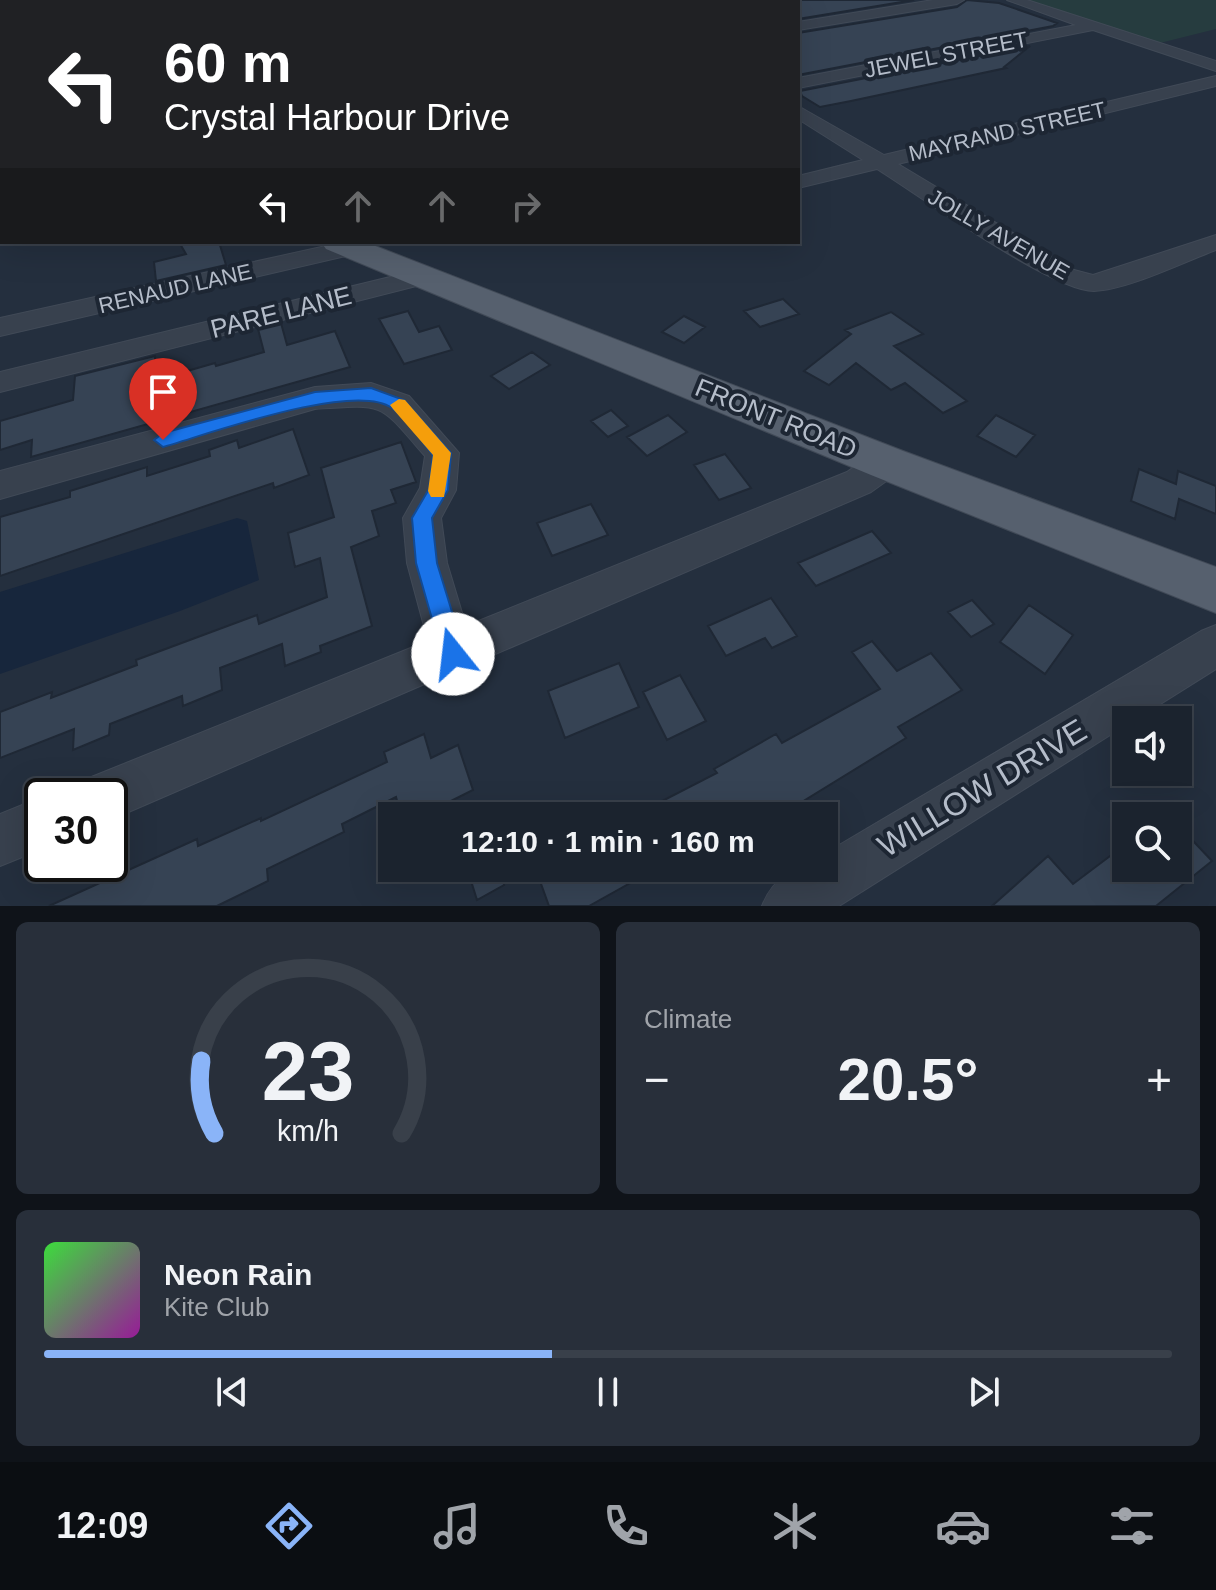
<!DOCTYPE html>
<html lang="en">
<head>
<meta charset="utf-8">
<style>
  :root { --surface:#1b232e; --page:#282f3a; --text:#f1f3f6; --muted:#a0a4aa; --line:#39404a; --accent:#8ab4f8 }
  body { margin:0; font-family:Arial,sans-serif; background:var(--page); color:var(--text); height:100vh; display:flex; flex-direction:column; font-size:30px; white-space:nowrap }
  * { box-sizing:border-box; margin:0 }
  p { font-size:26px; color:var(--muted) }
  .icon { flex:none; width:44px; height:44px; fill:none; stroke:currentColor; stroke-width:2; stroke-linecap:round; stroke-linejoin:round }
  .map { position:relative; height:906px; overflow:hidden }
  .sheet { display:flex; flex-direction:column; gap:16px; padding:16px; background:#0f1319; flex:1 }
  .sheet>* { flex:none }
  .banner { position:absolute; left:0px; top:0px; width:800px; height:244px; box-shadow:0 8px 32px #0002,0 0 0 2px var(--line); background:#202124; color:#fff; overflow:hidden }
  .controls { position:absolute; left:1112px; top:706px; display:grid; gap:16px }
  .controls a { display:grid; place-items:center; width:80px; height:80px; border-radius:0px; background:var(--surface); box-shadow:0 8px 32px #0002,0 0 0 2px var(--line); font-size:40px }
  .speed { position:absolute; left:24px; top:778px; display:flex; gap:16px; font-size:40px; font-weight:700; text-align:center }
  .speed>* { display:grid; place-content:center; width:104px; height:104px; border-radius:50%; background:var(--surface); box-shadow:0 8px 32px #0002,0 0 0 2px var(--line); line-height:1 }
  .speed .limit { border:4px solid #111; border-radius:12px; background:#fff; color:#111 }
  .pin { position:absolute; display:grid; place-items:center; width:68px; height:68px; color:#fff; margin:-82px -34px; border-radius:50% 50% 50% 0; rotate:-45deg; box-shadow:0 0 8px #0007 }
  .pin .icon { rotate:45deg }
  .me { position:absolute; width:88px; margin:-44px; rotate:344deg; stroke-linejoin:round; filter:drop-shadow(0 0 6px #0008) }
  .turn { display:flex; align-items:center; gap:28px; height:168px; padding:0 32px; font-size:36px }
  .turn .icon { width:104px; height:104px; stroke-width:2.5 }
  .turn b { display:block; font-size:56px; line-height:68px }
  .lanes { display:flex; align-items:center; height:76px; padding:0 32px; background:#0003; justify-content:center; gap:40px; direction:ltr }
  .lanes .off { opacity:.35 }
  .big { font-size:60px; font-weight:600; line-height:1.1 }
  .sheet .tile { flex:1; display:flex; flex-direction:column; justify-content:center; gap:12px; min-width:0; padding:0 28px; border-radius:12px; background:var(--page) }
  .sheet .dial { align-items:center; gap:0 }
  .dial svg { height:208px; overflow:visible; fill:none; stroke:var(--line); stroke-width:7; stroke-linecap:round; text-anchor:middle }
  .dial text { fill:var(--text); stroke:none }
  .song { display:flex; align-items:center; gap:24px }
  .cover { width:96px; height:96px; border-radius:12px; background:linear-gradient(135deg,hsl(120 70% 55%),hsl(300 70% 35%)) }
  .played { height:8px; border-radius:4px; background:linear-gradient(90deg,var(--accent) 45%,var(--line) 45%) }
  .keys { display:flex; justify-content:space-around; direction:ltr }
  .heat { display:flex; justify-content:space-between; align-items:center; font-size:44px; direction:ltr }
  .sheet .tiles { flex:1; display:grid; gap:16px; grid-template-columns:1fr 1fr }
  .tile:last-child { grid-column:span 2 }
  .trip { position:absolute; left:378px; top:802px; width:460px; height:80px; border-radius:0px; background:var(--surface); box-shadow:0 8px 32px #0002,0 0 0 2px var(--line); font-weight:600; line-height:80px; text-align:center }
  .menu { display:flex; height:128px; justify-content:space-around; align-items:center; background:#0b0e12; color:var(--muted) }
  .menu .icon { width:56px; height:56px }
  .menu .selected { color:var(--accent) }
  .menu b { font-size:36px; color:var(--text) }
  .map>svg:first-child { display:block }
</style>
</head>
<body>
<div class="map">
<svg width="1216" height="906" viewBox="0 0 1216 906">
  <rect width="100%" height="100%" fill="#242f3e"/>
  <!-- green -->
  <path fill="#263c3f" d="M1024,0h192v29l-56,14z"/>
  <!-- water -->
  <path fill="#17263c" d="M237,518l10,3 12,59 -79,31 -180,63v-82z"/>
  <!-- building -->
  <path fill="#364354" stroke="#1f2835" stroke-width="2" d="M798,0h116l-116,19z
    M967,0l32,3 58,20 -4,3 -255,49v-42l159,-26z
    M1030,46l-26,21 2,1 -155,33 -31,6 -18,-11 -2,-5z
    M179,242h40l7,23 -70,16 -2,-19 32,-8z
    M783,299l16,15 -39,13 -16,-16z
    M408,311l11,21 20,-6 13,24 -48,14 -25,-45z
    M891,312l32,22 -29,12 73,55 -24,12 -38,-30 -14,7 -35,-27 -27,22 -25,-14 47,-37 -6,-4z
    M684,316l21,11 -21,16 -22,-11z
    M281,323l6,22 48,-14 15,36 -319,90 1,-17 -32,10v-29l73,-21 2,-24 80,-20 1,24 59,-17 1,3 48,-14 -6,-23z
    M532,352l18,13 -41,24 -18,-13z
    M611,410l17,16 -20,11 -17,-16z
    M668,415l19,17 -40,24 -20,-19z
    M996,415l39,20 -19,22 -39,-21z
    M293,429l16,46 -35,13 -1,-5 -273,93v-59l70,-20v-6l77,-24v9l63,-20 -1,-6 28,-10 2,8z
    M401,442l15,40 -25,8 5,13 -24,8 7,25 -28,11 21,79 -52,20 1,6 -36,14 -3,-22 -62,24 2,22 -39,16 -1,-10 -72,28 -1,11 -36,15 1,-21 -74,29v-46l52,-20 -1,6 86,-33 -1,-5 121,-45 2,9 68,-27 -7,-39 -25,9 -7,-34 46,-16 -13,-49z
    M725,454l26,34 -32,12 -25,-35z
    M1139,469l37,15 2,-13 38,15v28l-37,-15 -4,20 -44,-18z
    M591,504l17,31 -56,21 -15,-33z
    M872,531l19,22 -75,33 -18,-23z
    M771,598l26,38 -25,12 -7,-10 -39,18 -18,-30z
    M972,600l22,24 -23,13 -23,-25z
    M1029,605l44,30 -28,39 -45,-32z
    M872,641l25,30 34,-18 31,37 -64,37 8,11 -127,78h-146l84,-43 -3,-4 62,-35 6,9 98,-54 -28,-37z
    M619,663l20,44 -74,31 -17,-47z
    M680,675l26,46 -39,19 -24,-48z
    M424,734l7,24 27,-13 15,45 -52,26h-20l-5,-19 -54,27 2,8 -77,37 1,12 -51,25h-168l148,-67 1,7 63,-28v3l126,-59 -3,-10z
    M1178,825l34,36 -56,45h-164l56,-50 25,28 53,-40v24h52z
    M467,868h32l5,17 -27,15z
    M564,868h93l-68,38h-40l-9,-25z"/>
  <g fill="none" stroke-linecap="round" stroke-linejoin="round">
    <defs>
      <path id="minor" d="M118,0h30l-32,2z
        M181,0h14l1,2h-14z
        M394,0h28l-30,2z
        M606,0h15l2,2h-15z
        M667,0h26l-28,2z
        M933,0h31l-7,4 -159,26v-8z
        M1007,0h20l189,61v10l-123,-41 -295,58v-10l278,-53z
        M0,12h2v8h-2z
        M1216,76v10l-318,78 176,106 19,5 123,-40v15c-32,12 -89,40 -122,41 -42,0 -174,-95 -217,-122l-79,19v-12l65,-16 -65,-41v-13l86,49z
        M0,118h2v12h-2z
        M344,242l15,1 3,5 -3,5 -9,2 -350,81v-18z
        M423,269l9,3 4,5 -4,5 -432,110v-20z
        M371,383l38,13 50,57 -3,37 -15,28 6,45 19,63 381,-154c17,-11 31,-25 52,-18l5,9 -5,9 -28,20 -401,173 -2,3 -18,5 -340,147v-24h-28l7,-18 339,-137 -21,-78 -4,-45 17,-30 5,-32c-47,-54 -39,-52 -110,-47l-315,90v-28l315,-84z
        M1216,625v44l-81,51h-9v5l-287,181h-77c12,-30 30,-38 62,-38v-14l377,-223z
        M42,797v52l-42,17v-52z"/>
      <path id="major" d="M0,93l2,1v14l-2,-1z
        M321,242h44l538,209 313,116v46l-345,-138 -545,-226z"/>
    </defs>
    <!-- minor casing -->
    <use href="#minor" stroke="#414a57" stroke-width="2"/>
    <!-- major casing -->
    <use href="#major" stroke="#414a57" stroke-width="2"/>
    <!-- minor -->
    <use href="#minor" fill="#38414e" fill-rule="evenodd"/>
    <!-- major -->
    <use href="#major" fill="#56606e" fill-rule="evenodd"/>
  </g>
  <!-- route -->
  <path fill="#1a73e8" stroke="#114b97" stroke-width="2" d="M371,388l33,12 47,53 -3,37 -16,28 5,45 28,91 -3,8 -9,3 -8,-3 -3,-8 -26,-91 -4,-45 17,-29 4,-34c-12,-14 -26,-36 -41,-47 -38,-27 -183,26 -229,39l-9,-7 9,-7 152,-41z"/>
  <!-- slow -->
  <path fill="#f59e0b" d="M399,399l6,1 46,53 -7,44h-13l-3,-6 5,-36 -40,-46 -3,-4z"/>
  <g text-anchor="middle" stroke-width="8" stroke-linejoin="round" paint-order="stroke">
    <!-- far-street labels -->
    <g font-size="22" fill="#b4bcc9" stroke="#1d2633">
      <text transform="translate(946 54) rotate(-11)" y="8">JEWEL STREET</text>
      <text transform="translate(1007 131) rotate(-13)" y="8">MAYRAND STREET</text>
      <text transform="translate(999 234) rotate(30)" y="8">JOLLY AVENUE</text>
      <text transform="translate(175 288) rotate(-13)" y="8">RENAUD LANE</text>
    </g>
    <!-- street labels -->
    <g font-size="26" fill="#b4bcc9" stroke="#1d2633">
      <text transform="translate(281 312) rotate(-14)" y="9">PARE LANE</text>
      <text transform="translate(776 418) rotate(22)" y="9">FRONT ROAD</text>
    </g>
    <!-- near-street labels -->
    <g font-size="32" fill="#b4bcc9" stroke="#1d2633">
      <text transform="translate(982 788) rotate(-31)" y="11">WILLOW DRIVE</text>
    </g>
  </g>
</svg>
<div class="controls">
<a><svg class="icon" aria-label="sound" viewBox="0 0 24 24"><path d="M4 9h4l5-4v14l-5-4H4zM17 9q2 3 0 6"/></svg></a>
<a><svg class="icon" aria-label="search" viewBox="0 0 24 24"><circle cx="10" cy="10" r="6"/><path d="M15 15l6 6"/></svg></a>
</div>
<div class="speed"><div class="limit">30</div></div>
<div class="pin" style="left:163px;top:440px;background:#d93025"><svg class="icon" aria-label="arrive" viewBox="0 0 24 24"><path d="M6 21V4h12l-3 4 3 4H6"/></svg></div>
<svg class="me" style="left:453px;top:654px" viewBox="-20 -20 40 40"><circle r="19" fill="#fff"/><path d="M0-13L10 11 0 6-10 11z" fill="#1a73e8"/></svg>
<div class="trip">12:10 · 1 min · 160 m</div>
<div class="banner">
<div class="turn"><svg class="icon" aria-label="left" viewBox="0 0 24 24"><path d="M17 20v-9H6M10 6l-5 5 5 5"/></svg><div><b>60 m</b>Crystal Harbour Drive</div></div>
<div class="lanes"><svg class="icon" aria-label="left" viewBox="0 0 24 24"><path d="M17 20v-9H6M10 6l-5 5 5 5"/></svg><svg class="icon off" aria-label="ahead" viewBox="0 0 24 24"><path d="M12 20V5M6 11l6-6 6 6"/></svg><svg class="icon off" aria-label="ahead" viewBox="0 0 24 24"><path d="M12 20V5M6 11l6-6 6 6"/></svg><svg class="icon off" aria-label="right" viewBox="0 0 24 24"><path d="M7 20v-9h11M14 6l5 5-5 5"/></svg></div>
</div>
</div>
<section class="sheet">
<div class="tiles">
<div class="tile dial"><svg viewBox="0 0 100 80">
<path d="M14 69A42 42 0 1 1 86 69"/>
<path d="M14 69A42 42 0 0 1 9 41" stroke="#8ab4f8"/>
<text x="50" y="56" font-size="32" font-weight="700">23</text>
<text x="50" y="72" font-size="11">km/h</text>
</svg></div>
<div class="tile"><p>Climate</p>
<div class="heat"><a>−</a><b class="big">20.5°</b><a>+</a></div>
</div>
<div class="tile">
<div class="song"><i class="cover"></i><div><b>Neon Rain</b><p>Kite Club</p></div></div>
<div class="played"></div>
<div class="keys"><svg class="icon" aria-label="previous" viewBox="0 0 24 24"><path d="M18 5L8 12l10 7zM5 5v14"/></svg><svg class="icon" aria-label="pause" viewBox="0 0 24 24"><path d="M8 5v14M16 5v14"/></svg><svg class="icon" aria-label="next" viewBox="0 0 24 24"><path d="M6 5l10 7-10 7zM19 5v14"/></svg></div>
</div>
</div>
</section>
<nav class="menu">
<b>12:09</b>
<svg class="icon selected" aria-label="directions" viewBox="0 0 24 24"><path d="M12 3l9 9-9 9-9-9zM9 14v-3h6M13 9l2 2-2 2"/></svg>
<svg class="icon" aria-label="music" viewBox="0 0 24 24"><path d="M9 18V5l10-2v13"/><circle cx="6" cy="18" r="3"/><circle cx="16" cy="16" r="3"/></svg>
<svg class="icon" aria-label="phone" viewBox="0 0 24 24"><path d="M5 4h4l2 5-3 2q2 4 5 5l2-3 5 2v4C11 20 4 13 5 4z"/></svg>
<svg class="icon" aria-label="climate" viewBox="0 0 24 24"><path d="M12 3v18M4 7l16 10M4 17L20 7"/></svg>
<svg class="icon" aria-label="car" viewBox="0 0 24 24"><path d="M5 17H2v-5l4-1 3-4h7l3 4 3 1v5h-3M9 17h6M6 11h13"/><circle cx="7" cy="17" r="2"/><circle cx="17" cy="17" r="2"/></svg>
<svg class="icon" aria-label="filters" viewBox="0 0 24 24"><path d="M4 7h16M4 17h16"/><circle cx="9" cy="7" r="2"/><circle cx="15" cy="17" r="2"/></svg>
</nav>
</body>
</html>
